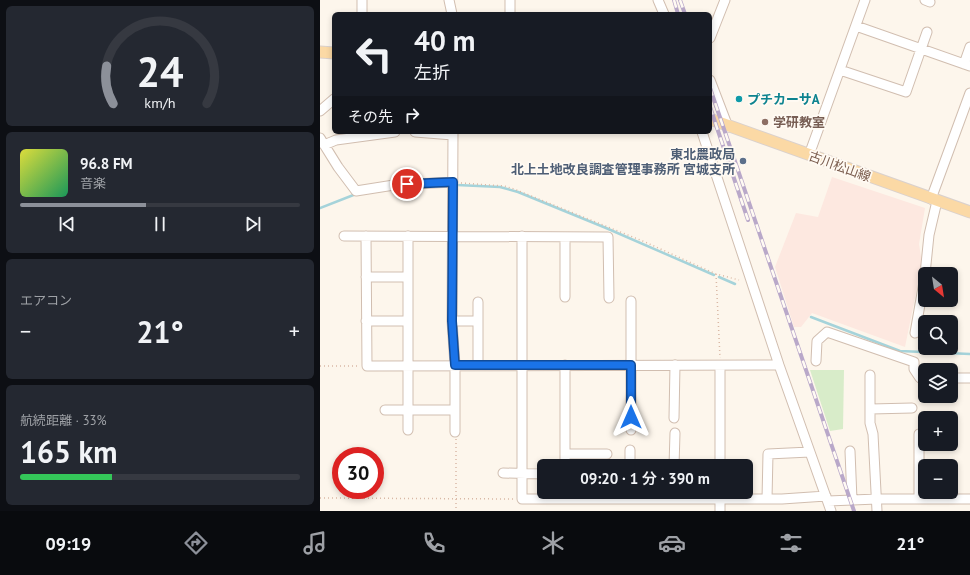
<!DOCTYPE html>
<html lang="ja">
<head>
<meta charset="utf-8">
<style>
  :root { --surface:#171b24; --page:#242831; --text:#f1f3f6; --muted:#9ea1a6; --line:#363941; --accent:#8c9099 }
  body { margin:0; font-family:"PT Sans","Noto Sans JP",sans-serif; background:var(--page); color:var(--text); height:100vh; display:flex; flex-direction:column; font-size:15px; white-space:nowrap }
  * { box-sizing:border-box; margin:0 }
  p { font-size:13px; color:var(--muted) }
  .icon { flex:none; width:22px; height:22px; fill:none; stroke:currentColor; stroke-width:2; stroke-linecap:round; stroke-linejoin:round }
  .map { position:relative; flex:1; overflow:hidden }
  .sheet { display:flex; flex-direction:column; gap:6px; padding:6px; background:#0d0f14; width:320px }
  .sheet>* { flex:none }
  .top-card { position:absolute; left:12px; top:12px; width:380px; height:122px; border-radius:6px; box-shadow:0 2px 6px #0003; background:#171b24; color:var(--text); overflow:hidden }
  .needle { width:26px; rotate:150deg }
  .tools { position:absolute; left:598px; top:267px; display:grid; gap:8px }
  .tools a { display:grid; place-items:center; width:40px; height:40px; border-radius:6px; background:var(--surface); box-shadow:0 2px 6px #0003; font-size:20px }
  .speed { position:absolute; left:12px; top:447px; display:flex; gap:8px; font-size:20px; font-weight:700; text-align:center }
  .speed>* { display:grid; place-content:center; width:52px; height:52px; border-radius:50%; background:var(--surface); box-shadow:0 2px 6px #0003; line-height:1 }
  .speed .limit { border:6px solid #d22; background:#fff; color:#111 }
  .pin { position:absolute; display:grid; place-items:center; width:34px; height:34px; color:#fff; margin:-17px; border:2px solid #fff; border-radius:50%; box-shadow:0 1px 4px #0007 }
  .me { position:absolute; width:44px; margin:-22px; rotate:0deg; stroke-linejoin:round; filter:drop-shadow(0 0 3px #0008) }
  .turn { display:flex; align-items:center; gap:14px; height:84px; padding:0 16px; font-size:18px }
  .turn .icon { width:52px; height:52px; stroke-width:2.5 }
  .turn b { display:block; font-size:28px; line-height:34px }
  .then { display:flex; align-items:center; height:38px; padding:0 16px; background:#0003; gap:8px; font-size:15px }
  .big { font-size:30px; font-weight:600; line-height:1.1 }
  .sheet .widget { flex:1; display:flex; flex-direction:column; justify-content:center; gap:6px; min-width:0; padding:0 14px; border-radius:6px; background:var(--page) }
  .sheet .dial { align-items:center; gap:0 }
  .dial svg { height:104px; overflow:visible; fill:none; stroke:var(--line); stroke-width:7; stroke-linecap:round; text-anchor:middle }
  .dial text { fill:var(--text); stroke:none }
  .song { display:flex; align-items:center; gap:12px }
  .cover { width:48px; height:48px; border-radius:6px; background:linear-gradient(135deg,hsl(60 70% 55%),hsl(150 70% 35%)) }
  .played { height:4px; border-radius:2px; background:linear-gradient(90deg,var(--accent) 45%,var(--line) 45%) }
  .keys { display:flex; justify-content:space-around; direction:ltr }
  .heat { display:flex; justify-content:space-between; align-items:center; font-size:22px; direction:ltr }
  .charge { height:6px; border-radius:3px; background:linear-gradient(90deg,#34c759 33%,var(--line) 0) }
  .trip { position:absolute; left:217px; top:459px; width:216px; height:40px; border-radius:6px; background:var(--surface); box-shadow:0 2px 6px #0003; font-weight:600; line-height:40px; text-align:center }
  .tab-bar { display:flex; height:64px; justify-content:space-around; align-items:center; background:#090b0e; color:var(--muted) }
  .tab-bar .icon { width:28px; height:28px }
  .tab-bar .on { color:var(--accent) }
  .tab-bar b { font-size:18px; color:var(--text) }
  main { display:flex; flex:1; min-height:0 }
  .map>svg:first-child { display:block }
</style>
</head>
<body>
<main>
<section class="sheet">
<div class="widget dial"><svg viewBox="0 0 100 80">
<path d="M14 69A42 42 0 1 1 86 69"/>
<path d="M14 69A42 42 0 0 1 9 40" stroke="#8c9099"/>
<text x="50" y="56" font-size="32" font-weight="700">24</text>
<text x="50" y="72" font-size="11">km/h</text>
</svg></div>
<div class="widget">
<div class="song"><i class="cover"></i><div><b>96.8 FM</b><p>音楽</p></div></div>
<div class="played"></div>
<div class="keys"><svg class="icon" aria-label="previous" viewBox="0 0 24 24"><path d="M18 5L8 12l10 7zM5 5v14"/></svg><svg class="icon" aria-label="pause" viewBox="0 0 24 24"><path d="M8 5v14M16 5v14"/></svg><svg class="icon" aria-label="next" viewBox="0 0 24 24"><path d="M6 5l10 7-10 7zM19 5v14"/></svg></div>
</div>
<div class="widget"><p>エアコン</p>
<div class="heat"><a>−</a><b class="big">21°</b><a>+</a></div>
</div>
<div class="widget"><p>航続距離 · 33%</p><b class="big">165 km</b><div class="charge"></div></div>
</section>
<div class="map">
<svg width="650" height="511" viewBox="0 0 650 511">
  <rect width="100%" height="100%" fill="#fdf6ec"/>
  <!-- commercial -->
  <path fill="#fde8e0" d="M512,177l93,31 -6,36 3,19 -17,84 -93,-34 -11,14h-7l-19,-60 21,-54 22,4z"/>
  <!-- green -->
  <path fill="#d8ecc9" d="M490,370h34l-1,59 -13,2z"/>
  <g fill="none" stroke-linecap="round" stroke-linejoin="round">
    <!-- stream -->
    <path stroke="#a5d3da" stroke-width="2.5" d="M137,185l43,2 18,5 88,36 108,47
      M0,208l36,-14
      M399,277l16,7
      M491,317l89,34 70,3"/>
    <defs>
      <path id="minor" d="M42,0v14
        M129,0l3,14
        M338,0l6,14
        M605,0l5,2
        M190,14v-14
        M536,26l114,40
        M390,38l15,-38
        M644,64l6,-17
        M520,70l66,22 21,-60
        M390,80l18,47
        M0,111l14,-12
        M95,132l38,3
        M133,132l-1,189 3,44v67
        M382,132l77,233 52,146
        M0,138l18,29 18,24 38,-6 59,-3
        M4,145l12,-5 59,-8
        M489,155l56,-155
        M611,199l39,-106
        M24,236l264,1 1,61
        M46,236l1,130 412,-1
        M202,236v263h260l44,-3
        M605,274l4,-39 8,-34
        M46,277h42
        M245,297v-60
        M46,321h42
        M132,321h26
        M595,333l10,-57
        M496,361l1,-20 10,-9 87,30v7l6,9h5
        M158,365v-63
        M245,365v101
        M400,366v100
        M550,375v48l3,11 4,77
        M631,378h19
        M551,409l41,-1
        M65,410h70
        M354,418l1,-53
        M88,430v-194
        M311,430v-129
        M599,434v65
        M530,451l2,49
        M245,454h42
        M310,466v-16
        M354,466l1,-33
        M183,473l41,1
        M447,499l1,-45 42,-2
        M508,501l49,-2h93
        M400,511v-19"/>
      <path id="major" d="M0,52l14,1
        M390,119l260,93"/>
    </defs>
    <!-- minor casing -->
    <use href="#minor" stroke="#d1beb0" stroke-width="11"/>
    <!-- major casing -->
    <use href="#major" stroke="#dad1cd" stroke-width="13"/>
    <!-- path -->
    <path stroke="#d9b8a5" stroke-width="1.5" stroke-dasharray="1 3" stroke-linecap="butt" d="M141,183l43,3 10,3 131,53 71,32 23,6
      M396,274l4,84
      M0,366h38
      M136,439v72
      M0,498l194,1"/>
    <!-- minor -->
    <use href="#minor" stroke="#fff" stroke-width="9"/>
    <!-- major -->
    <use href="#major" stroke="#fbd9a5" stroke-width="11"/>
    <defs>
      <path id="rail" d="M354,0l4,14
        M360,0l5,14
        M390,88l144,423
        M390,107l38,113"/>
    </defs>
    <!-- rail casing -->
    <use href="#rail" stroke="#b9a8c9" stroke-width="4"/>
    <!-- rail -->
    <use href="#rail" stroke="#fffaf3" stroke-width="2.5" stroke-dasharray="8" stroke-linecap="butt"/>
  </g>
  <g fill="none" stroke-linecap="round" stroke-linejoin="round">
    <defs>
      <path id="route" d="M87,184l46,-2 -1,139 3,44h176v52"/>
    </defs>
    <!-- route casing -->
    <use href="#route" stroke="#114b97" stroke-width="10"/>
    <!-- route -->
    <use href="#route" stroke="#1a73e8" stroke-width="7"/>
  </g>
  <!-- markers -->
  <circle fill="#0f9aa8" stroke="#fffaf3" stroke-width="1.5" cx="419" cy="99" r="4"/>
  <circle fill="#8d6e63" stroke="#fffaf3" stroke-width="1.5" cx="445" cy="122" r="4"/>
  <circle fill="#5c6f8a" stroke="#fffaf3" stroke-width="1.5" cx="423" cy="161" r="4"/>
  <g text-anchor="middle" stroke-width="3.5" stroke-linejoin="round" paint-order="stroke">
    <!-- culture labels -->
    <g font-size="13" font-weight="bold" fill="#0d838f" stroke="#fffaf3" text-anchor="start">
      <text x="427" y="104">プチカーサA</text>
    </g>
    <!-- education labels -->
    <g font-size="13" font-weight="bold" fill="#785e54" stroke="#fffaf3" text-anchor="start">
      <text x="453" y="127">学研教室</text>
    </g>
    <!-- service labels -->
    <g font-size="13" font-weight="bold" fill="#4e5e75" stroke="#fffaf3" text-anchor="end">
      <text x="415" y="159">東北農政局<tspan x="415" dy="15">北上土地改良調査管理事務所 宮城支所</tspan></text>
    </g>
    <!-- street labels -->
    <g font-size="13" fill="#7a5c4d" stroke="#fffaf3">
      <text transform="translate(520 166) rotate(20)" y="5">古川松山線</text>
    </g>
  </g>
</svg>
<div class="tools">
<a><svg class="needle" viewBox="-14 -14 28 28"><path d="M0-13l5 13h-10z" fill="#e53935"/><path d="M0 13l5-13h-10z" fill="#9ea1a6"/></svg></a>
<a><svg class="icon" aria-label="search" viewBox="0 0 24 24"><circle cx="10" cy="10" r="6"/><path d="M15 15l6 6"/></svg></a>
<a><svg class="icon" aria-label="layers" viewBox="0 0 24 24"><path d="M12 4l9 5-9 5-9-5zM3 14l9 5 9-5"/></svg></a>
<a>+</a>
<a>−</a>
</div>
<div class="speed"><div class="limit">30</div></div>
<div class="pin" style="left:87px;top:184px;background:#d93025"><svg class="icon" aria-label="arrive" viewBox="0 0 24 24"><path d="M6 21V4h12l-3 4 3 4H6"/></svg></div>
<svg class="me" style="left:311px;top:417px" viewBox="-20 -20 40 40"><path d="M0-17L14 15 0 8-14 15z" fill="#1a73e8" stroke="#fff" stroke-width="4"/></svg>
<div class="trip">09:20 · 1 分 · 390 m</div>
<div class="top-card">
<div class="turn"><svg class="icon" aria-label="left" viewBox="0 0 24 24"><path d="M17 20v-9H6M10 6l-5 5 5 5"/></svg><div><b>40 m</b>左折</div></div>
<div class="then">その先<svg class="icon" aria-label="right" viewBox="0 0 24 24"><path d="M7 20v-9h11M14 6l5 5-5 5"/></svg></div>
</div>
</div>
</main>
<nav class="tab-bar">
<b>09:19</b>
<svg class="icon on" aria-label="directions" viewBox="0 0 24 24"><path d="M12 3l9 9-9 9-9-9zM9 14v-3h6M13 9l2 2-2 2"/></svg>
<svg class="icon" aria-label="music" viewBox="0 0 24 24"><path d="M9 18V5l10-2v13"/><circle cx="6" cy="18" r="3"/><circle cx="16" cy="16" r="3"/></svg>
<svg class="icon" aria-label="phone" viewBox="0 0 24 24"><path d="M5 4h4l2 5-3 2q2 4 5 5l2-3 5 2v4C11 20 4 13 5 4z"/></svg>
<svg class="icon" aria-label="climate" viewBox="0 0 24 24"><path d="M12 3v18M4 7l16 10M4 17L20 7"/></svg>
<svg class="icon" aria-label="car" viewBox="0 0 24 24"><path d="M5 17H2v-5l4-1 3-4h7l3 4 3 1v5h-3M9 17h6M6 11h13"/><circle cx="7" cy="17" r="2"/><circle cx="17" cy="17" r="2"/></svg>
<svg class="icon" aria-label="filters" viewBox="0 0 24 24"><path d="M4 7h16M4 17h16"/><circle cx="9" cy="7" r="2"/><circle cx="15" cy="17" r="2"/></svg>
<b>21°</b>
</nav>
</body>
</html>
